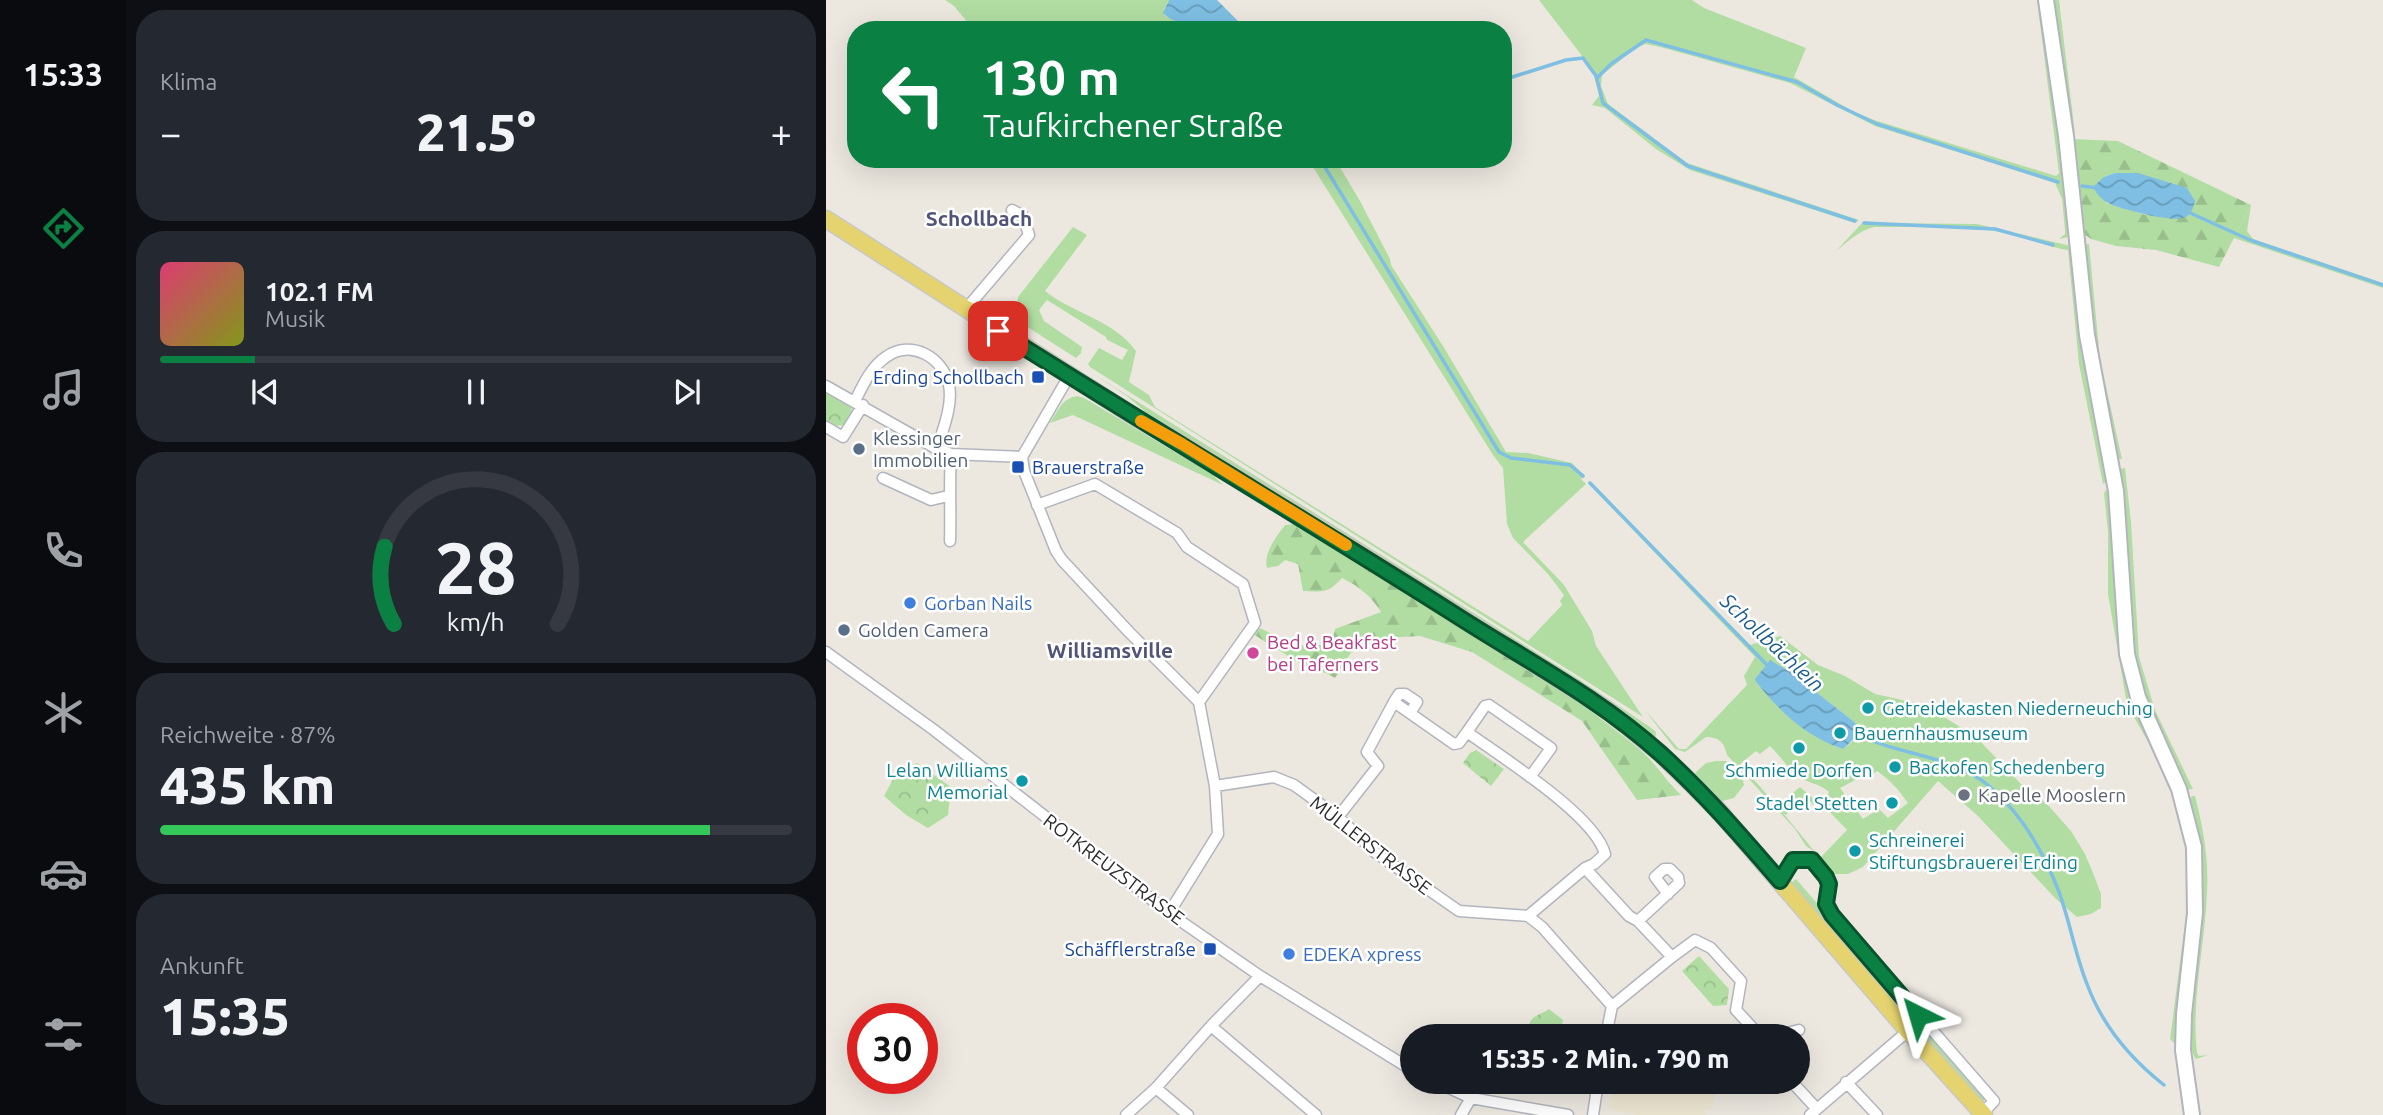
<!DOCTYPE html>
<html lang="de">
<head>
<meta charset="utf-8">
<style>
  :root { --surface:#171b24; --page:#242831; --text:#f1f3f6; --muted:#9ea1a6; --line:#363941; --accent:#0b8043 }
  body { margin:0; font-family:Ubuntu,sans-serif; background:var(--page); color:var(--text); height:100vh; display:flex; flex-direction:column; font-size:26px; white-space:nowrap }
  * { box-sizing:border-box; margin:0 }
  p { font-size:23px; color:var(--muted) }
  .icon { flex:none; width:38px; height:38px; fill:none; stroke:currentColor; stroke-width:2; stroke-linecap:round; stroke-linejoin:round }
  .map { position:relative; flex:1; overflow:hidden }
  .drawer { display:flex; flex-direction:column; gap:10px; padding:10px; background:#0d0f14; width:700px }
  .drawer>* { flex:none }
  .top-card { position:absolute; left:21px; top:21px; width:665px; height:147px; border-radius:28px; box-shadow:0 7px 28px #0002; background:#0b8043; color:#fff; overflow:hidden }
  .speed { position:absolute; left:21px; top:1003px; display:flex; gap:14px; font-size:35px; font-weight:700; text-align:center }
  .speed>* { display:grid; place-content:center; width:91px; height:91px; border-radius:50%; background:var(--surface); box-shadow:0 7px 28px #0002; line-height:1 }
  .speed .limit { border:10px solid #d22; background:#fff; color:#111 }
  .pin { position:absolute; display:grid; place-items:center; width:60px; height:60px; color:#fff; margin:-30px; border-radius:14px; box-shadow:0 4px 10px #0006 }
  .me { position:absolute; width:77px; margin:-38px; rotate:320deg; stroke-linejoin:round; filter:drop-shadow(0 0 5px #0008) }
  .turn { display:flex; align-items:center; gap:24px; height:147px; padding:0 21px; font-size:32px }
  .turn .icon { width:91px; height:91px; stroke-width:2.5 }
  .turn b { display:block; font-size:49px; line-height:60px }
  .big { font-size:52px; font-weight:800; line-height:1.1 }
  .drawer .widget { flex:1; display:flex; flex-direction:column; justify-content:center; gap:10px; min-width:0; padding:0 24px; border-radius:28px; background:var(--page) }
  .drawer .dial { align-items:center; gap:0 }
  .dial svg { height:182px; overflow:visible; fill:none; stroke:var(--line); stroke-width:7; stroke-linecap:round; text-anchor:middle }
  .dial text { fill:var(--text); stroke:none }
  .song { display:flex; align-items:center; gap:21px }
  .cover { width:84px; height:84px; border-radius:10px; background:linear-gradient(135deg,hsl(340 70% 55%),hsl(70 70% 35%)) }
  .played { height:7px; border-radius:4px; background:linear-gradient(90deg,var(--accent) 15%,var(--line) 15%) }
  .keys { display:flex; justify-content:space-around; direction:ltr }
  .heat { display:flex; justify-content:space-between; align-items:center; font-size:38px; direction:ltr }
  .charge { height:10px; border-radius:5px; background:linear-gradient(90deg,#34c759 87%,var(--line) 0) }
  .trip { position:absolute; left:574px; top:1024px; width:410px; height:70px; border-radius:35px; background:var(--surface); box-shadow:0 7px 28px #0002; font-weight:800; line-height:70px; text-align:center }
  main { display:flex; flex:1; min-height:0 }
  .tabs { display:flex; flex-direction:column; width:126px; justify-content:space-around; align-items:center; background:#090b0e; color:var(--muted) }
  .tabs .icon { width:49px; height:49px }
  .tabs .current { color:var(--accent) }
  .tabs b { font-size:32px; color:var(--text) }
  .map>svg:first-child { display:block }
</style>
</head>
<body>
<main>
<nav class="tabs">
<b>15:33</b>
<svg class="icon current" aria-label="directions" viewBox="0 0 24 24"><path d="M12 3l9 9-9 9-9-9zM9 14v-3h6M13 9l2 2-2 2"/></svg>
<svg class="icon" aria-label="music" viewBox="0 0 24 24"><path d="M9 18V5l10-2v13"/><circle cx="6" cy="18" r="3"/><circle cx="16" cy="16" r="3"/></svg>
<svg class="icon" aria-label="phone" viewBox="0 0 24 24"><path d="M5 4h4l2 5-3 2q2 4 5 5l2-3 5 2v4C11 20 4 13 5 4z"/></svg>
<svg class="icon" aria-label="climate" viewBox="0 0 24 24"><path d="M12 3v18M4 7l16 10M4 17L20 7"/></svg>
<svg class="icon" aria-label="car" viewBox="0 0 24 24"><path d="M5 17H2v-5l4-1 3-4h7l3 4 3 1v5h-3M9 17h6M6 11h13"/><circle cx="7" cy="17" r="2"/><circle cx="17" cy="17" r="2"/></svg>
<svg class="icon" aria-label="filters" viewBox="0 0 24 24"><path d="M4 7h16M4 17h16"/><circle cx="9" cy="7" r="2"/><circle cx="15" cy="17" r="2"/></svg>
</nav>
<section class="drawer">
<div class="widget"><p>Klima</p>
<div class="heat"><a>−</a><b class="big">21.5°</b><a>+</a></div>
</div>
<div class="widget">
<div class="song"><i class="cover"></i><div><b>102.1 FM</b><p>Musik</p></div></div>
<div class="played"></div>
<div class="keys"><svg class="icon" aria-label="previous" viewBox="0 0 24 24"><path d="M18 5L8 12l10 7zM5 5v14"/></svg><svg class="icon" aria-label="pause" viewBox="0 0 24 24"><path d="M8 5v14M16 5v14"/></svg><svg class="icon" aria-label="next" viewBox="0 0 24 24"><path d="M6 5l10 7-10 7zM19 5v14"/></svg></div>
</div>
<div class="widget dial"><svg viewBox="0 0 100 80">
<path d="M14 69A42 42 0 1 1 86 69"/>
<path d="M14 69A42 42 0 0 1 10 35" stroke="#0b8043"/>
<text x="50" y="56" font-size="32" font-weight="700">28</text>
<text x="50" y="72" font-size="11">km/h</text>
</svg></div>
<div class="widget"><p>Reichweite · 87%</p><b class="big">435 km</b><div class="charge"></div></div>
<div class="widget"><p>Ankunft</p><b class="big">15:35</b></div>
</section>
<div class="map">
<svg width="1557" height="1115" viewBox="0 0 1557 1115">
  <defs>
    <pattern id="forest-firs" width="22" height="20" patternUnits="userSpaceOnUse" patternTransform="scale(1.75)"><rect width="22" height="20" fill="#b1dda2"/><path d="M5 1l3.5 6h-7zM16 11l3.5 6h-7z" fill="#98be8c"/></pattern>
    <pattern id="park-crowns" width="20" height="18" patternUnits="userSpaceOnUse" patternTransform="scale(1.75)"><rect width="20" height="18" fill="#b1dda2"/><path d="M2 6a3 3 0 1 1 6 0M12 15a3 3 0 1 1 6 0" fill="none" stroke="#98be8c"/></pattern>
    <pattern id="water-waves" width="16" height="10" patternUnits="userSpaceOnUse" patternTransform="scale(1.75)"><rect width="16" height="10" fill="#7ebfe3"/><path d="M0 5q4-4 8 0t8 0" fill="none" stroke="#679bb8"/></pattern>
  </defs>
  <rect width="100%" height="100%" fill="#ece8e0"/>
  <!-- education -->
  <path fill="#ece6d1" d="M788,1082h105l-7,28 -5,-1 -1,6h-68l-29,-6z"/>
  <!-- grass -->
  <path fill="#b1dda2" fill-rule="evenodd" d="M119,0h224l-5,10 1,6 18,8 33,2 6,4h-248l-20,-24z
    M713,0h153l12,8 102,40 -12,29 60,35 20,8 182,56 3,-3 -22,-173h4l30,226 -2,11 -10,2 6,-5v-4l-3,-31 -7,-16 -180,-57 -85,-43 -126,-35 -18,-4 -9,3 -35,28 -1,11 7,18 79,59 172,57 -4,3 -165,-53 -34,-21 -51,-41 -13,-3 7,-9 -6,-26z
    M1226,0h7l16,134 -4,-2z
    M482,159h27l25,42 30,58 1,6 52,81 63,106 22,1 44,10 13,13 -4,3 5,5 -63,58 41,43 28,46 4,15 47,71 -553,-350 -2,-3 11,-16 23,12 6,-10 -21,-10 -1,-3 -59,-37 -8,10 5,11 38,26 -1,6 -5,5 -61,-39 3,-22 55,-70 14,8 -42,56c29,23 69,29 91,60l-7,31 20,13 6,12 373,234 34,-36 -2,-4 4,-6 -16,-21 -35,-36 -6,-14 -4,-56 -10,-13z
    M1425,205l-4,26 6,8 130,44v5l-149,-50z
    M1038,221l9,2 104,1 94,22 14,113 23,121 -5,4 -24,-120 -11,-114c-18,-2 -35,-11 -52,-15 -46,-11 -95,-8 -142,-8 -16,4 -25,14 -38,24z
    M1257,244h6l11,115 22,100h-5l-22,-104z
    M266,373l488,307 70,47 6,5 -1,9 -52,-41 -454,-285 -22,-19z
    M251,396l7,2 128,76 11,11 -150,-70 -23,8c8,-12 11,-24 27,-27z
    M1299,468l6,54 8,135 16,53 38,79 -7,1 -41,-89 -12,-44 -14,-184 1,-4z
    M764,481l160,164 30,-9 38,29 27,11 30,18 50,11 51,32 44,46 27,21 24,27 14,23 8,19 8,21v14l-10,6 -14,3 -22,-19 -77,-82 -40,-35 -75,86 -15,7h-14l-14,-16 27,-28 -24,-25 6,-13c-10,-9 -20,-8 -31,-16 -10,-8 -19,-21 -28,-30l-10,8 -4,-3 -16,13 37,42 23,-19 17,15 -3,3 -8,-8 -14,14 -2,-1 -4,5 -3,-2 32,39 -9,-6 -11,-17 -68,-74c-3,-12 -7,-18 -21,-18l-21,15 -10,-3 -31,-40 35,40h7l61,-64 -3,-9 11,-19 -167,-174zM940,664l26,9 61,48v20l-10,8c-36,-12 -64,-38 -87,-67zM1051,771c13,9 21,18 31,32l-20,15 -9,-9 -16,10 -23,-31 15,-8 -1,-8 14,6z
    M1280,490h4l11,159 63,177 7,54 -16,164 -5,-5 18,-138 -2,-55 -14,-53 -25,-53 -20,-35 -19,-111v-63l-4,-38z
    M890,761h10l16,16 2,8 -10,13 -12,3 -10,-7 -17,-21 11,-10z
    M1366,796h3c8,31 14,63 12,96 -2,54 -16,107 -10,161l2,3 9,-1 -12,4c-15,-13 4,-144 6,-172l-1,-21 -12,-65z
    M970,879l190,219 -3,3 -187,-209 -6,-8z"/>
  <!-- forest -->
  <path fill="url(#forest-firs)" fill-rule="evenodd" d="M1244,139l48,2 133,64 -32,62 -63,-17 -40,-4 -25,-7 -10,-7zM1289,173h23l8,42 -40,-12 -2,-26z
    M469,524l10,3c112,70 230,136 333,221 17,14 27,32 43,47l-44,5 -55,-79 -110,-69 -52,-16 -38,2 -30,13 -17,27 -9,-5 -14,-2 -59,-37 7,-6 34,17h37l4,-16 46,-17c-10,-16 -21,-25 -39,-34 -13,15 -20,14 -39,13l-5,-27 -13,-4 -7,6 -11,2c-4,-15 10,-32 18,-43z"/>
  <!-- park -->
  <path fill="url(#park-crowns)" d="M0,392l25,12 1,10 -8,11 -11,1 -7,-5z
    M650,750l28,19 -13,17 -28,-23 7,-10z
    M91,763l34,24 -3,28 -20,13 -22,-13 -22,-19 13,-24z
    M873,956l30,33 -2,16 -14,1 -31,-35z
    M723,1009l14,11 -3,16h-30c-5,-21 8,-19 19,-27z"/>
  <!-- water -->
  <path fill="url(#water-waves)" d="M343,0h48l30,30c-14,0 -21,-2 -34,-4 -19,-3 -36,1 -50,-13z
    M1289,173h23l49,15 8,13c-2,7 -4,15 -12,17 -13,4 -63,-9 -75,-15 -7,-4 -11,-9 -15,-16l11,-10z
    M944,660l22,13 61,48 7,8 -2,6 -15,14c-37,-12 -63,-37 -87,-67l-1,-3z"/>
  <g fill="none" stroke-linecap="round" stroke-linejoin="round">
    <!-- stream -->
    <path stroke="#7ebfe3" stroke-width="3.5" d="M771,78l14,-14 35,-24 151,42 40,23 40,19 181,58
      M677,80l63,-20 17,-2 13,18 7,27 85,63 167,55
      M494,159l179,293 12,6 59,7 13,11
      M1256,186l16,2
      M1362,212l62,28 133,45
      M1038,223l131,6 58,16
      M764,483l179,184
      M1030,733c42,23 95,21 133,53 32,27 55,67 70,106 11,30 16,62 28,92 15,41 44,75 77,101"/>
    <defs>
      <path id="minor" d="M140,309l63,-74 -6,-19 -11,-6
        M243,376l-47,81 2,14 32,80 6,9 67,72 70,70 16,84 3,48 -49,79
        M0,386l111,63 14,5 71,3
        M29,401c8,-16 16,-34 31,-44 25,-18 57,0 63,28 4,20 -6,44 -12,64
        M0,427l17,10 20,-32
        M57,478l48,22 17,-4
        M211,505l58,-21 82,49 10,14 56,37 12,39 -56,79
        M124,541c1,-29 -1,-58 1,-87
        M0,652l108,78 235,183 91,63 152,94
        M568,702l5,-8h6l12,8 -7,11
        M641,732l18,-26 4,-1 62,43 -21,29
        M389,786l59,-9 20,8 44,32 38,36 83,58 69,5 14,11 70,79
        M512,817l40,-51 -11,-14 27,-50 60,42 5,-1 8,-11c34,25 128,83 138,122l-11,10 -9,4 44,48 9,5 34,36 23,-17 16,8 30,33 -5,29 24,26
        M954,881l13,-21 19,1c5,5 13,12 15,19 5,12 -5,16 5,35l162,186 -12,13
        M702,916l57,-48
        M812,921l41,-38 -1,-6 -8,-8h-6l-9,8 13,17
        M786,1006l60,-49
        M385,1026l105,89
        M780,1036l6,-30
        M950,1036l23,-6
        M610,1082l35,16 97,17
        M966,1082l25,27
        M1020,1082l31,33
        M330,1088l55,-62 49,-50
        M300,1115l30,-27 32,27
        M635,1115l10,-17
        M767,1115l5,-33
        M984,1115l98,-84"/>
      <path id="secondary" d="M1220,0l20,136 21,199 29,156 11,163 11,43 41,92 15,58 1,66 -11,101 -1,36 9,65"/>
      <path id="primary" d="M0,219l309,198 47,27 150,92 274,173 28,23 26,21 58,57 190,221 76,84"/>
    </defs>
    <!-- minor casing -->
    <use href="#minor" stroke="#b3b5be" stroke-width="13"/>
    <!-- secondary casing -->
    <use href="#secondary" stroke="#b3b5be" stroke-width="18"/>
    <!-- primary casing -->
    <use href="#primary" stroke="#c8c8c8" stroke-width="19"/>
    <!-- minor -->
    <use href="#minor" stroke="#fff" stroke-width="10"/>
    <!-- secondary -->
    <use href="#secondary" stroke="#fff" stroke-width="14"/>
    <!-- primary -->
    <use href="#primary" stroke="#e4d36e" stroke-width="16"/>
  </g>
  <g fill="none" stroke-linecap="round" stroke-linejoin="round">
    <defs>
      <path id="route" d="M172,331c150,95 303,186 453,281 71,46 147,85 210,142 43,39 81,83 119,127l13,-21h19l14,17 3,7 -3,20 6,11 86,100"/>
    </defs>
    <!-- route casing -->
    <use href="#route" stroke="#07532c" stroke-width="18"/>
    <!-- route -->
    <use href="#route" stroke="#0b8043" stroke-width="12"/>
    <!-- slow -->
    <path stroke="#f59e0b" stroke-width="12" d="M315,421l41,23 164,101"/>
  </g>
  <!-- markers -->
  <g fill="#1a4fb4" stroke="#fff" stroke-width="2.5">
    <rect x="205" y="370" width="14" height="14" rx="3.5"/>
    <rect x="185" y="460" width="14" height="14" rx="3.5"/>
    <rect x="377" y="942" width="14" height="14" rx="3.5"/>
  </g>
  <g fill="#5c6f8a" stroke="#fff" stroke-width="2.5">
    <circle cx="33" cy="449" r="7"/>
    <circle cx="18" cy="630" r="7"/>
  </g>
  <g fill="#3f7fe0" stroke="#fff" stroke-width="2.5">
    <circle cx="84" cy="603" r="7"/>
    <circle cx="463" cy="954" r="7"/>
  </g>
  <circle fill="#d1479c" stroke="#fff" stroke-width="2.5" cx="427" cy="653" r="7"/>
  <g fill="#0f9aa8" stroke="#fff" stroke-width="2.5">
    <circle cx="1042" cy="708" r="7"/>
    <circle cx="1014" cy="733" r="7"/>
    <circle cx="973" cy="748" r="7"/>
    <circle cx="1069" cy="767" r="7"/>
    <circle cx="196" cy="781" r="7"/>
    <circle cx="1066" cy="803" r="7"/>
    <circle cx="1029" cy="851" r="7"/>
  </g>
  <circle fill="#6b7280" stroke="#fff" stroke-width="2.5" cx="1138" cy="795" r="7"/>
  <g text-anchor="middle" stroke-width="5" stroke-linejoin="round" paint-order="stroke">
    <!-- transit labels -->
    <g font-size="19" fill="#164399" stroke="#fff" text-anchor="end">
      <text x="198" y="384">Erding Schollbach</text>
      <text x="206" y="474" text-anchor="start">Brauerstraße</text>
      <text x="370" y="956">Schäfflerstraße</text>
    </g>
    <!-- service labels -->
    <g font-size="19" fill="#4e5e75" stroke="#fff" text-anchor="start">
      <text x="47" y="445">Klessinger<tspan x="47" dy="22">Immobilien</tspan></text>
      <text x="32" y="637">Golden Camera</text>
    </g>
    <!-- shop labels -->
    <g font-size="19" fill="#366cbe" stroke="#fff" text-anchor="start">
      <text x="98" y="610">Gorban Nails</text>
      <text x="477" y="961">EDEKA xpress</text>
    </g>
    <!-- hotel labels -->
    <g font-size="19" fill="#b23c85" stroke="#fff" text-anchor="start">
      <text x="441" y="649">Bed &amp; Beakfast<tspan x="441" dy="22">bei Taferners</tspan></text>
    </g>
    <!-- culture labels -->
    <g font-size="19" fill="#0d838f" stroke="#fff" text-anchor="start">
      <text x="1056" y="715">Getreidekasten Niederneuching</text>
      <text x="1028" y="740">Bauernhausmuseum</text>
      <text x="1083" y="774">Backofen Schedenberg</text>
      <text x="182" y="777" text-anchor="end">Lelan Williams<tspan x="182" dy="22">Memorial</tspan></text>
      <text x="973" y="777" text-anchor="middle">Schmiede Dorfen</text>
      <text x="1052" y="810" text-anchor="end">Stadel Stetten</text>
      <text x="1043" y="847">Schreinerei<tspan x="1043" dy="22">Stiftungsbrauerei Erding</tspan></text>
    </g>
    <!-- worship labels -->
    <g font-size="19" fill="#5b616d" stroke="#fff" text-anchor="start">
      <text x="1152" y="802">Kapelle Mooslern</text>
    </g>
    <!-- street labels -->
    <g font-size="19" fill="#2c2c2c" stroke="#fff">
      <text transform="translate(545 845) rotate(38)" y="7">MÜLLERSTRASSE</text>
      <text transform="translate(288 869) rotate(37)" y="7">ROTKREUZSTRASSE</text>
    </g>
    <!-- neighbourhood labels -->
    <g font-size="21" font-weight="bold" fill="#505479" stroke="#fff">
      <text x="153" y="226">Schollbach</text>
      <text x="284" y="658">Williamsville</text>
    </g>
    <!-- water labels -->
    <g font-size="21" font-style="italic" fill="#1b5d91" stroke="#fff">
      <text transform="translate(946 643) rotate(43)" y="7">Schollbächlein</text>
    </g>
  </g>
</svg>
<div class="speed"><div class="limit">30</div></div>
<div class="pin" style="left:172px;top:331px;background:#d93025"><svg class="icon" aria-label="arrive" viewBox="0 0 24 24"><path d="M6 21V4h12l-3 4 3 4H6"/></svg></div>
<svg class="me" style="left:1092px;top:1015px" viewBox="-20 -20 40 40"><path d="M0-17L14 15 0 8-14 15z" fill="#0b8043" stroke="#fff" stroke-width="4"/></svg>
<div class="trip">15:35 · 2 Min. · 790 m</div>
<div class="top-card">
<div class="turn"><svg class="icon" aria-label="left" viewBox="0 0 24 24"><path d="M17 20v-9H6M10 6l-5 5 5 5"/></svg><div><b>130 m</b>Taufkirchener Straße</div></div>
</div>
</div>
</main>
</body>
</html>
